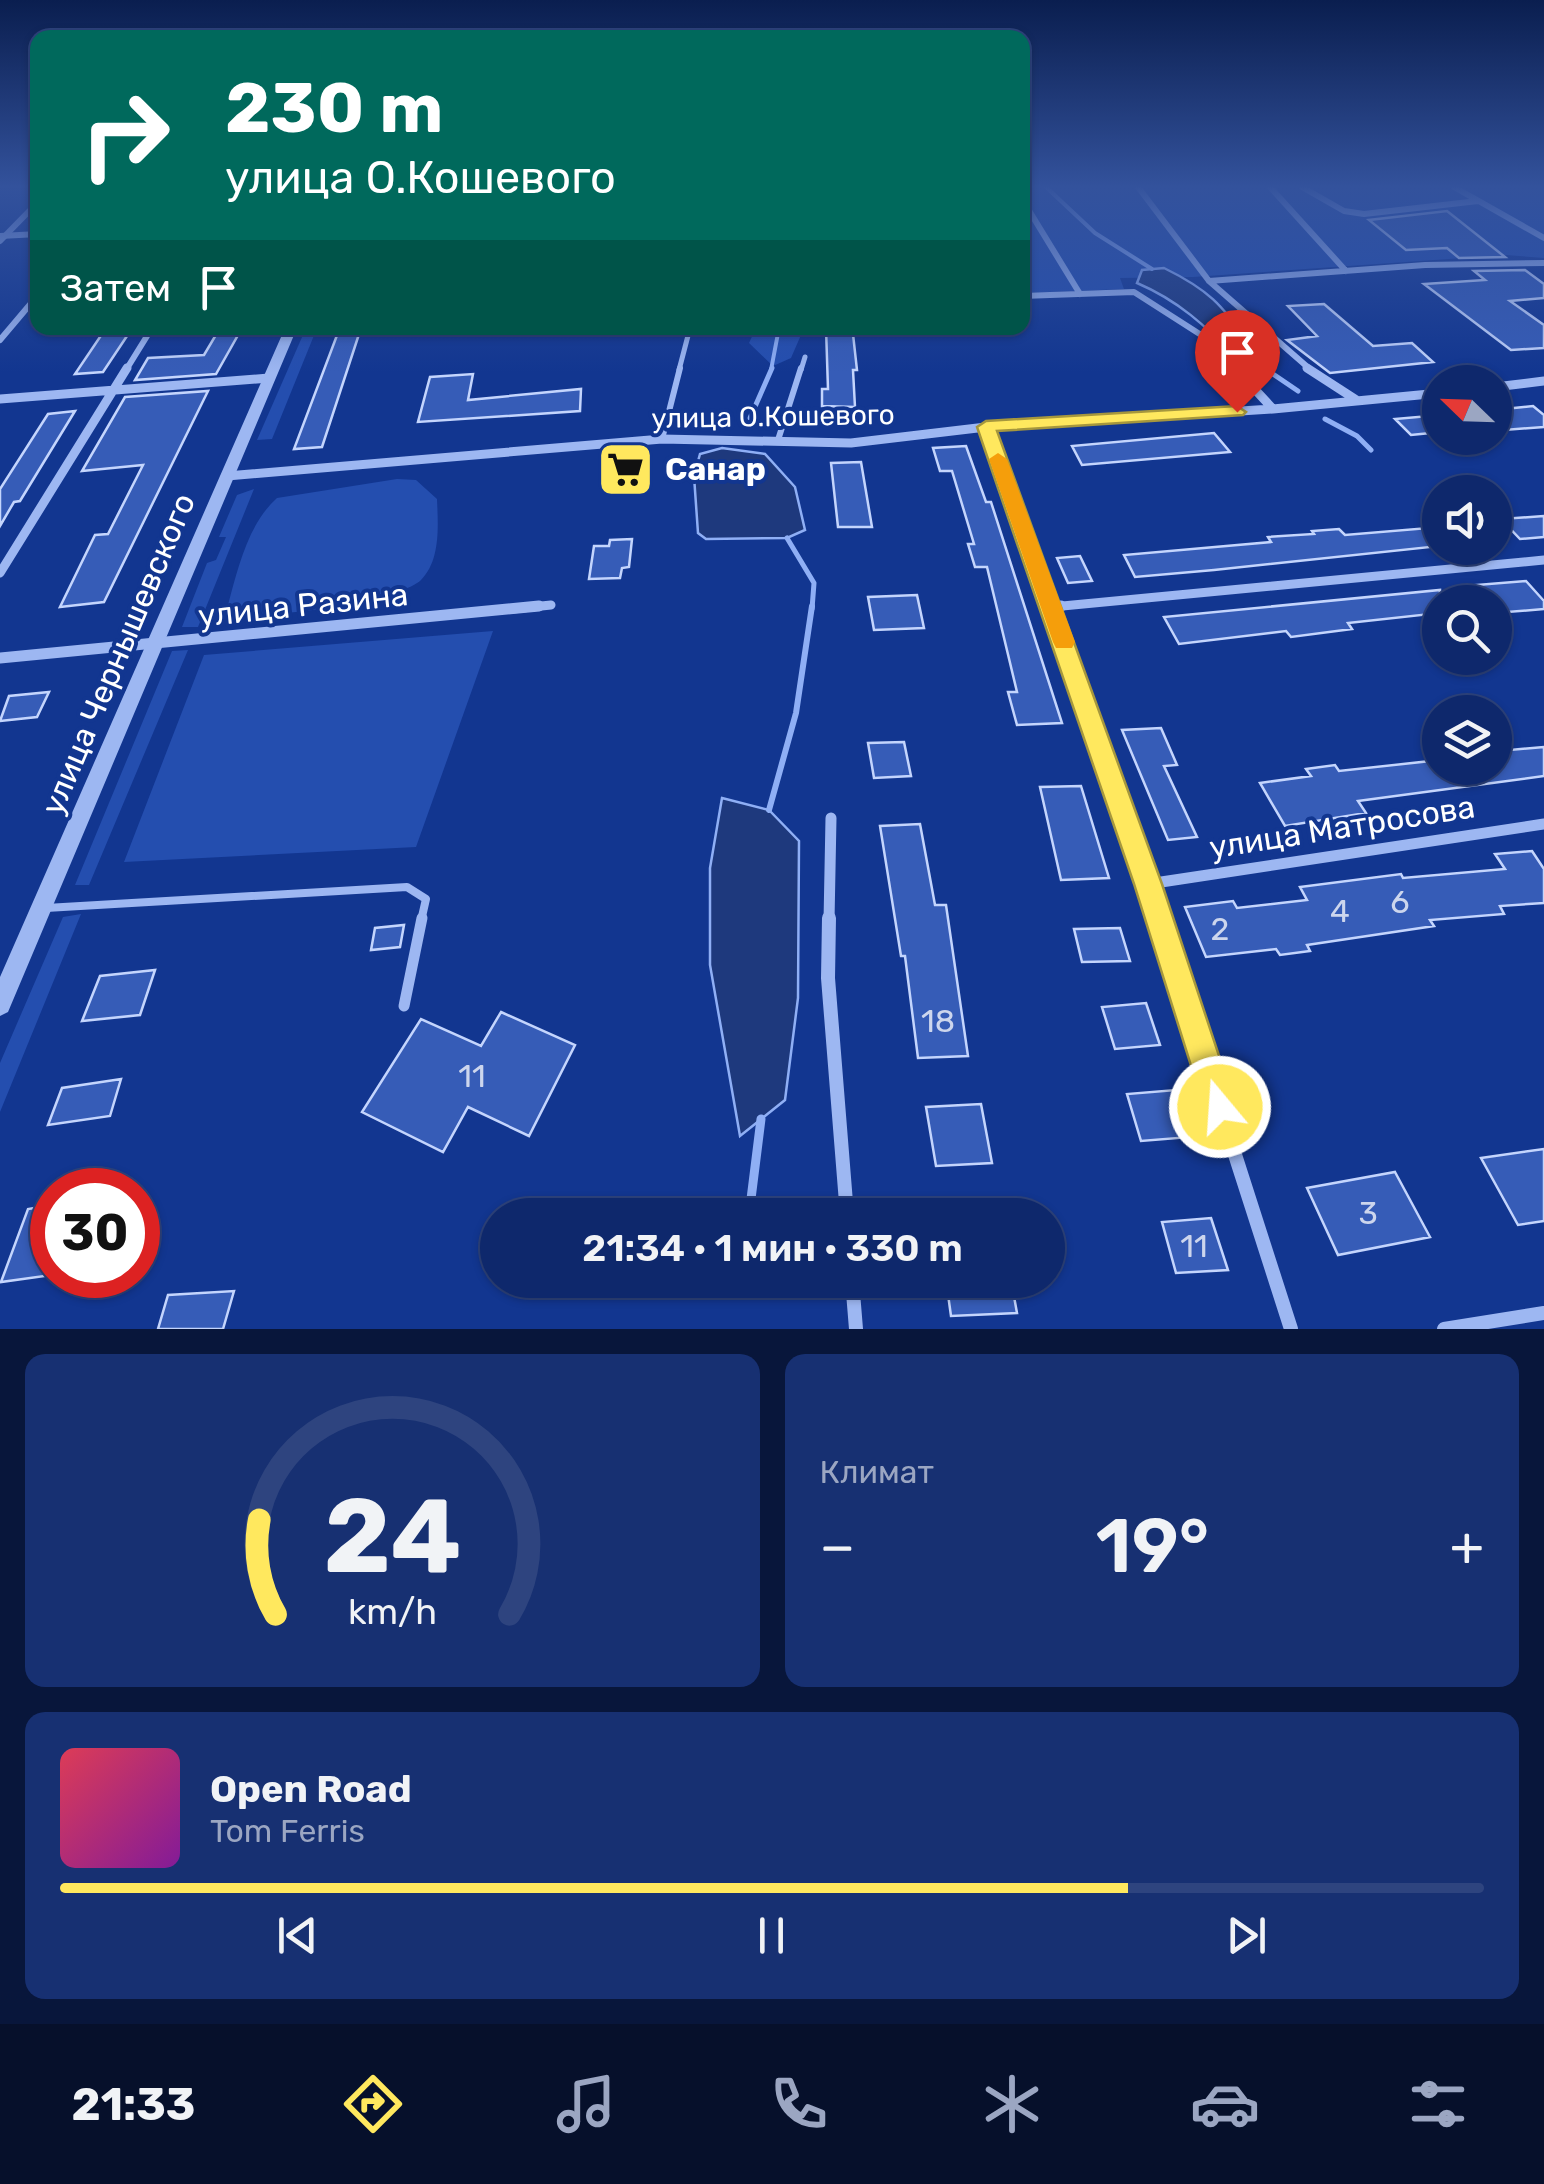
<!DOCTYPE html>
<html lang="ru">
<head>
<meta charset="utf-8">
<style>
  :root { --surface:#0e286c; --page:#173072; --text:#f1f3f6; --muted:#9ba6c2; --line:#2e447f; --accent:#ffe85e }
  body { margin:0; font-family:Rubik,sans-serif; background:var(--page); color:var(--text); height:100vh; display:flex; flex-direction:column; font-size:38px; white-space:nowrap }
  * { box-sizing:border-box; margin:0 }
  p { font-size:32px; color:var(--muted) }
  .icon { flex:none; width:55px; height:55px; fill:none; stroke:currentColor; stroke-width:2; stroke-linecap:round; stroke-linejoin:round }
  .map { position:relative; height:1329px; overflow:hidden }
  .drawer { display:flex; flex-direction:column; gap:25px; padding:25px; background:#08163b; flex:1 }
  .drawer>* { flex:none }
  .banner { position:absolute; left:30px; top:30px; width:1000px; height:305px; border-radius:20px; box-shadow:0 2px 8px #0004,0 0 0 2px var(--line); background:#00695c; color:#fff; overflow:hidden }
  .needle { width:65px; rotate:293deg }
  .fabs { position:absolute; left:1422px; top:365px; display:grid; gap:20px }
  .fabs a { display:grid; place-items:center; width:90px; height:90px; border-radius:50%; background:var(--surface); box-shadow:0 2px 8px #0004,0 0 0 2px var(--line); font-size:50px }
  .speed { position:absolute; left:30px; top:1168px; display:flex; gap:20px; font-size:50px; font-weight:700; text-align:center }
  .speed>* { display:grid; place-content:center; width:130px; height:130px; border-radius:50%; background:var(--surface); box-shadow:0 2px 8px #0004,0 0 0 2px var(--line); line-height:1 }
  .speed .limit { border:15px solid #d22; background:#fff; color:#111 }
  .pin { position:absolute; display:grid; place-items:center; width:85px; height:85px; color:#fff; margin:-102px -42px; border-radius:50% 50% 50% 0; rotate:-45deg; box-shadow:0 0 10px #0007 }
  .pin .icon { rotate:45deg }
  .me { position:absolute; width:110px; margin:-55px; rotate:342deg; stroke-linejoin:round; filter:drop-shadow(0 0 8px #0008) }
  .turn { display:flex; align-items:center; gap:35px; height:210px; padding:0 30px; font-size:45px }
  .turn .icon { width:130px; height:130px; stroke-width:2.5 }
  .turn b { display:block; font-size:70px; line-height:85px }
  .then { display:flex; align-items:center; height:95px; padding:0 30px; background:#0003; gap:20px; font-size:38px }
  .big { font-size:75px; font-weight:600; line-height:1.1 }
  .drawer .widget { flex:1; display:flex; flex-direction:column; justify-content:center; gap:15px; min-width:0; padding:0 35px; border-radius:20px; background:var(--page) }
  .drawer .dial { align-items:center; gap:0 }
  .dial svg { height:260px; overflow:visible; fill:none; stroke:var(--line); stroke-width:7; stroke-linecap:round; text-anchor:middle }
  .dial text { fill:var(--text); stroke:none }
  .song { display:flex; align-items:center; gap:30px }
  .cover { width:120px; height:120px; border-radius:15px; background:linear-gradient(135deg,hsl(350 70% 55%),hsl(290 70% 35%)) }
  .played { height:10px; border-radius:5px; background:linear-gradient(90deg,var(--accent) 75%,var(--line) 75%) }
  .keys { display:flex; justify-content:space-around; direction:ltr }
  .heat { display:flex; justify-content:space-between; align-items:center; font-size:55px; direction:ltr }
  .drawer .tiles { flex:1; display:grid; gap:25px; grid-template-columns:1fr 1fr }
  .widget:last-child { grid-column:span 2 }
  .trip { position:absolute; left:480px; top:1198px; width:585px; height:100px; border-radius:50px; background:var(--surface); box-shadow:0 2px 8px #0004,0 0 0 2px var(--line); font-weight:600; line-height:100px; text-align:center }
  .tabs { display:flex; height:160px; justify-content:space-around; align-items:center; background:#06102b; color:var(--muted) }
  .tabs .icon { width:70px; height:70px }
  .tabs .on { color:var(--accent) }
  .tabs b { font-size:45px; color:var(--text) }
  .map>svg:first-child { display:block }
</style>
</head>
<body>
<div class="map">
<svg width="1544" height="1329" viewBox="0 0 1544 1329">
  <rect width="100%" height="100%" fill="#123690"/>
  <!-- green -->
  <path fill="#244eaf" d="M1022,187h522v71l-38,-3 -313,22 -73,1 4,11 -101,4z
    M306,328h11l-45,111 -15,1z
    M756,328h48l-13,30 -18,8 -24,-23z
    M397,479l19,1 21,19c1,26 4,61 -16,81 -20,20 -144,38 -172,34 -9,-1 -14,-4 -21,-9 10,-37 20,-81 49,-107z
    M254,489l-56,138h-16l25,-64 9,-3 10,-23h-7l18,-42z
    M493,631l-77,216 -292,15 80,-207z
    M188,650l-99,235h-14l97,-234z
    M81,914l-81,198v-49l63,-146z"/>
  <!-- water -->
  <path fill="#1e397d" stroke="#8faff5" stroke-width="2.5" d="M1164,268c45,22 57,36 87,77l-16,13c-28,-32 -58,-58 -98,-75l5,-13z
    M722,448l43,6 30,33 10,43 -18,8 -81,1 -8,-6 -4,-57 6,-22z
    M722,798l47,12 30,31 -1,157 -13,102 -45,36 -30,-171v-97z"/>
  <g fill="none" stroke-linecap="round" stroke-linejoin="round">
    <!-- stream-far3 -->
    <path stroke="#8faff5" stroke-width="4" d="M1046,187l49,46 57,36
      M1241,352l27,18
      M771,370l8,-42"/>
    <!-- stream-far2 -->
    <path stroke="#8faff5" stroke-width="5" d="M1264,368l34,23
      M750,418l22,-50
      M1325,419l32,17 14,14
      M787,538l27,45 -2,26"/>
    <!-- stream-far1 -->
    <path stroke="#8faff5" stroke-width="6" d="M769,810l27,-97 16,-107"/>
    <!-- stream -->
    <path stroke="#8faff5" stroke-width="9" d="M749,1215l12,-96"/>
  </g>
  <!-- building -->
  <path fill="#365cb7" stroke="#c4d5fd" stroke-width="2.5" d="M1447,211l58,46 -46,1 -12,-10 -41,2 -37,-30z
    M1525,270l19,14v14l-34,3 34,24v23l-33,2 -87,-66 61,-4 -11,-9z
    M1324,304l49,42 39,-3 21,19 -103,11 -43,-33 30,-4 -29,-30z
    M220,328h22l-26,46 -81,6 13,-22 56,-3z
    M361,328l-39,119 -28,2 45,-119z
    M826,328h23v6h4l4,36h-4l2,37 -33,-1v-17h6z
    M129,333l-26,39 -28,2 27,-40z
    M473,374l-5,26 113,-11 -1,22 -162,11 12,-45z
    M208,391l-104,211 -44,5 35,-72 13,-1 35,-69 -61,6 43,-74z
    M1533,406l11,9v12l-40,3 -9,-8v-12z
    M75,411l-55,90 -6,1 -14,24v-37l48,-75z
    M1440,415v17l-29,3 -16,-16z
    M1214,433l16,19 -148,13 -10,-19z
    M966,446l20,56h5l71,221 -45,2 -9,-33h9l-30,-125h-12l-7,-23h6l-22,-73h-12l-7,-23z
    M640,456l1,23 -35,2 1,-23z
    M861,462l11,65h-34l-7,-64z
    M1544,516v21l-24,2 -19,-20z
    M1440,527v19l-226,24 -79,7 -11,-22 147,-13 -3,-5 46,-3 -2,-3 27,-2 6,6z
    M632,539l-3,28 -7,1 -2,10 -31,1 5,-33h15l1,-6z
    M1080,556l12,25 -24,2 -11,-25z
    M1526,581l18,20v8l-49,4v-11h-18l-13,-16z
    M1440,590v23l-92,10 4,6 -61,8 -5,-6 -107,13 -15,-27z
    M917,595l7,33 -50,2 -6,-33z
    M49,692l-12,25 -37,4 9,-25z
    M1161,728l16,37 -13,1 33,71 -29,3 -46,-110z
    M904,742l7,34 -37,2 -6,-35z
    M1507,747l3,3 34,-3v29l-186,25 8,12 -81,13 -25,-43 51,-7 -5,-7 29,-4 4,6 101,-11v8h55v-19z
    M1081,786l28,92 -48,2 -21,-93z
    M920,824l15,81h11l22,151 -50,2 -13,-102h-4l-21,-130z
    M1532,851l12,18v34l-44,3 4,8 -74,6 4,6 -127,19 3,6 -30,4 -4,-6 -70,8 -21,-50 48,-6 4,7 70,-8 -7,-13 101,-13 2,4 102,-9 -10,-15z
    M404,925l-4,22 -29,3 4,-22z
    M1120,928l10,33 -48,1 -8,-33z
    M155,970l-15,45 -58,6 18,-45z
    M1146,1003l14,42 -45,4 -13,-42z
    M501,1012l74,33 -46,91 -61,-29 -25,45 -81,-40 59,-93 60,27z
    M121,1079l-11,37 -62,9 14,-37z
    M1176,1090l15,47 -50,4 -14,-47z
    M981,1104l11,59 -56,3 -10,-59z
    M1544,1149v72l-26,4 -37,-67z
    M1395,1172l35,65 -92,18 -31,-67z
    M52,1205v70l-51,7 27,-73z
    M1211,1218l17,52 -52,3 -14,-51z
    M946,1280h65l6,33 -66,3z
    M234,1291l-11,38h-65l10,-34z"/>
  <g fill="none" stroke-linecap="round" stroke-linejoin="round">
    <!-- service-far3 -->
    <path stroke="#9db7f2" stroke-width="5" d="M679,370l11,-42
      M801,370l4,-13"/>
    <!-- service-far2 -->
    <path stroke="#9db7f2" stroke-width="6" d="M662,439l18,-71
      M778,440l23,-72"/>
    <!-- service-far1 -->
    <path stroke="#9db7f2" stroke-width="8" d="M46,908l361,-21 19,12 -5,22"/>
    <!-- service -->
    <path stroke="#9db7f2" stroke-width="11" d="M404,1006l18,-88"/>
    <!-- minor-far3 -->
    <path stroke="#9db7f2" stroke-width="6" d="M1138,187l71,94 102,89
      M1270,187l76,84
      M1302,187l42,24 20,3 114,-13
      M1454,187l90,51
      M1022,199l58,95
      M0,241l38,-39
      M1209,281l216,-16 119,-2
      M1022,296l112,-4 75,48 28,30
      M0,340l38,-45
      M126,370l26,-42"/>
    <!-- minor-far2 -->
    <path stroke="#9db7f2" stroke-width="9" d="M1235,368l38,41
      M1307,368l51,33
      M1495,387l49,-6
      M0,399l269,-21
      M986,427l64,182
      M227,476l435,-37 189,4 135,-16 287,-18 167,-16
      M0,573l127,-205
      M1052,607l492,-47
      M513,609l38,-4"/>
    <!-- minor-far1 -->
    <path stroke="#9db7f2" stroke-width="11" d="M1049,606l111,315
      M1052,607l9,-1
      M0,658l539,-52
      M1148,884l396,-60
      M829,921l2,-103"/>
    <!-- minor -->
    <path stroke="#9db7f2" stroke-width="14" d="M829,918l-1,60 19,237
      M1159,918l132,411
      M852,1280l4,49
      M1444,1329l100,-16"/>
    <!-- tertiary -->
    <path fill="#9db7f2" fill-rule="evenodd" d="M38,231v6l-38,2v-6z
      M285,328h12l-289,684 -8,4v-39z"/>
  </g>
  <!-- sky -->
  <linearGradient id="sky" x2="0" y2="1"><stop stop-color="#0a1e4f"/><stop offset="0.5" stop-color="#33529c"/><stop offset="1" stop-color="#33529c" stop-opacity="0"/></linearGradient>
  <rect width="1544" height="373" fill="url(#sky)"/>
  <!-- route -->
  <path fill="#ffe85e" stroke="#a6973d" stroke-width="2.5" d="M1237,406l9,6 -3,3 -246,16 165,453 74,223 -5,11 -11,5 -12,-5 -4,-11 -70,-223 -157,-457 9,-6z"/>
  <!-- slow -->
  <path fill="#f59e0b" d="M998,453l9,6 68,183 -3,6h-16l-3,-6 -64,-183z"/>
  <!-- icons -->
  <defs>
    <symbol id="supermarket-square" viewBox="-11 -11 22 22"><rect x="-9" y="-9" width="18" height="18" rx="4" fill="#ffe85e" stroke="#123690"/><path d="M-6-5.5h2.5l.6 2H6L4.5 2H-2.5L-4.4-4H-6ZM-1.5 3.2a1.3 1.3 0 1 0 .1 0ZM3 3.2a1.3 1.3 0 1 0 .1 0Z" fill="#111"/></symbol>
  </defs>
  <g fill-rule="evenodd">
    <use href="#supermarket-square" x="594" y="438" width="63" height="63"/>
  </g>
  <g text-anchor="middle" stroke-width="8" stroke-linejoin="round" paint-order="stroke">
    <!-- far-street labels -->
    <g font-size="28" fill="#fff" stroke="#123690">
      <text transform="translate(773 416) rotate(-1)" y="10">улица О.Кошевого</text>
    </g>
    <!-- poi labels -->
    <g font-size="32" font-weight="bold" fill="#fff" stroke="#123690" text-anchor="start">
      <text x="665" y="480">Санар</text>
    </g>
    <!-- street labels -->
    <g font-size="32" fill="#fff" stroke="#123690">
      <text transform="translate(303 605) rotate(-6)" y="11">улица Разина</text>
      <text transform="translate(118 654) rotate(-67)" y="11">улица Чернышевского</text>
      <text transform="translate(1342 827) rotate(-9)" y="11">улица Матросова</text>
    </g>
    <!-- near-number labels -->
    <g font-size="32" fill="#cdd6ed">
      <text x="1400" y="913">6</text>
      <text x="1340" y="922">4</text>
      <text x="1220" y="940">2</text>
      <text x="938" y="1032">18</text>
      <text x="472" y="1087">11</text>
      <text x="1368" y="1224">3</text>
      <text x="1194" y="1257">11</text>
    </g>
  </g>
</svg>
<div class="fabs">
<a><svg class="needle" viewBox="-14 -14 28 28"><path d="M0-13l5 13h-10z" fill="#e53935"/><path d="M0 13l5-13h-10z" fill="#9ba6c2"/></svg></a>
<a><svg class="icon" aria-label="sound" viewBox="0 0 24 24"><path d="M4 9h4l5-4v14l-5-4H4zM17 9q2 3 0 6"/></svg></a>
<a><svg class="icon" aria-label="search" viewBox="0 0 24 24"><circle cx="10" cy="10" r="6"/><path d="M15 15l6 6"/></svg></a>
<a><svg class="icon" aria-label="layers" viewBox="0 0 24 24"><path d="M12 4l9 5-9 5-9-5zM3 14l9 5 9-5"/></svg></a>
</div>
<div class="speed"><div class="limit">30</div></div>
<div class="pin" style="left:1237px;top:412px;background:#d93025"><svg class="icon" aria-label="arrive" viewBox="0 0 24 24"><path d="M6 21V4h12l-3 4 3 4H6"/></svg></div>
<svg class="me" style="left:1220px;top:1107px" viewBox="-20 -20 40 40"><circle r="17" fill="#ffe85e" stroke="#fff" stroke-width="3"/><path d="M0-11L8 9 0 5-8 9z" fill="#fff"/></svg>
<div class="trip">21:34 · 1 мин · 330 m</div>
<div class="banner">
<div class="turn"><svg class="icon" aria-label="right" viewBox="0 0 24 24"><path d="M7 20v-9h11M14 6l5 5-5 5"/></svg><div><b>230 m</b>улица О.Кошевого</div></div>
<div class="then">Затем<svg class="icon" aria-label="arrive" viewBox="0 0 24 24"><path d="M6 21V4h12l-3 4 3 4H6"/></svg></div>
</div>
</div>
<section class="drawer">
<div class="tiles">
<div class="widget dial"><svg viewBox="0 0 100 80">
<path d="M14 69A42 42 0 1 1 86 69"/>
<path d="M14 69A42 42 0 0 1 9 40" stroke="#ffe85e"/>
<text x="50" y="56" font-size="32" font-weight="700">24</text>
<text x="50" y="72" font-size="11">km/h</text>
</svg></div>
<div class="widget"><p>Климат</p>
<div class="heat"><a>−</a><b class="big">19°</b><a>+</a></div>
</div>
<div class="widget">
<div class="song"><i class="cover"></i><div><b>Open Road</b><p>Tom Ferris</p></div></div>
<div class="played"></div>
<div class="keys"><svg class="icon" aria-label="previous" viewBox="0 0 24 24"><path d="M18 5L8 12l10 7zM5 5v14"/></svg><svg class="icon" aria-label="pause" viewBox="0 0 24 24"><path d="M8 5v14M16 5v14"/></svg><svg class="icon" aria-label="next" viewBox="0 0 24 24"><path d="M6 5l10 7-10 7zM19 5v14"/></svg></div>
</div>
</div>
</section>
<nav class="tabs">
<b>21:33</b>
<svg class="icon on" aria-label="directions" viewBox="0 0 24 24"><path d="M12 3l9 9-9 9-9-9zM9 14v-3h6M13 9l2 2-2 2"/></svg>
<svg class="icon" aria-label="music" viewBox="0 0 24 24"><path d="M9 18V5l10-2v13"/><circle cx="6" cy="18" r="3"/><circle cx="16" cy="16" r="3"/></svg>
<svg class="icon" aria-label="phone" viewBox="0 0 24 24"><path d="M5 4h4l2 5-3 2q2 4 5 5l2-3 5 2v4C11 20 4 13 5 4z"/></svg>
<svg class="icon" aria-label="climate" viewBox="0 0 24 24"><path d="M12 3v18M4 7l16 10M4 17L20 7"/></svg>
<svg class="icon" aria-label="car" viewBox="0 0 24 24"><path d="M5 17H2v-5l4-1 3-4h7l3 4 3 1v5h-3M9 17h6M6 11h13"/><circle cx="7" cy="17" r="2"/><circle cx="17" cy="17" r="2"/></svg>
<svg class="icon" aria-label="filters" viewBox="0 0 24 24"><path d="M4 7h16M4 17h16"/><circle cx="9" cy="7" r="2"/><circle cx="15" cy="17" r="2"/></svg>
</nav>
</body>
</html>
